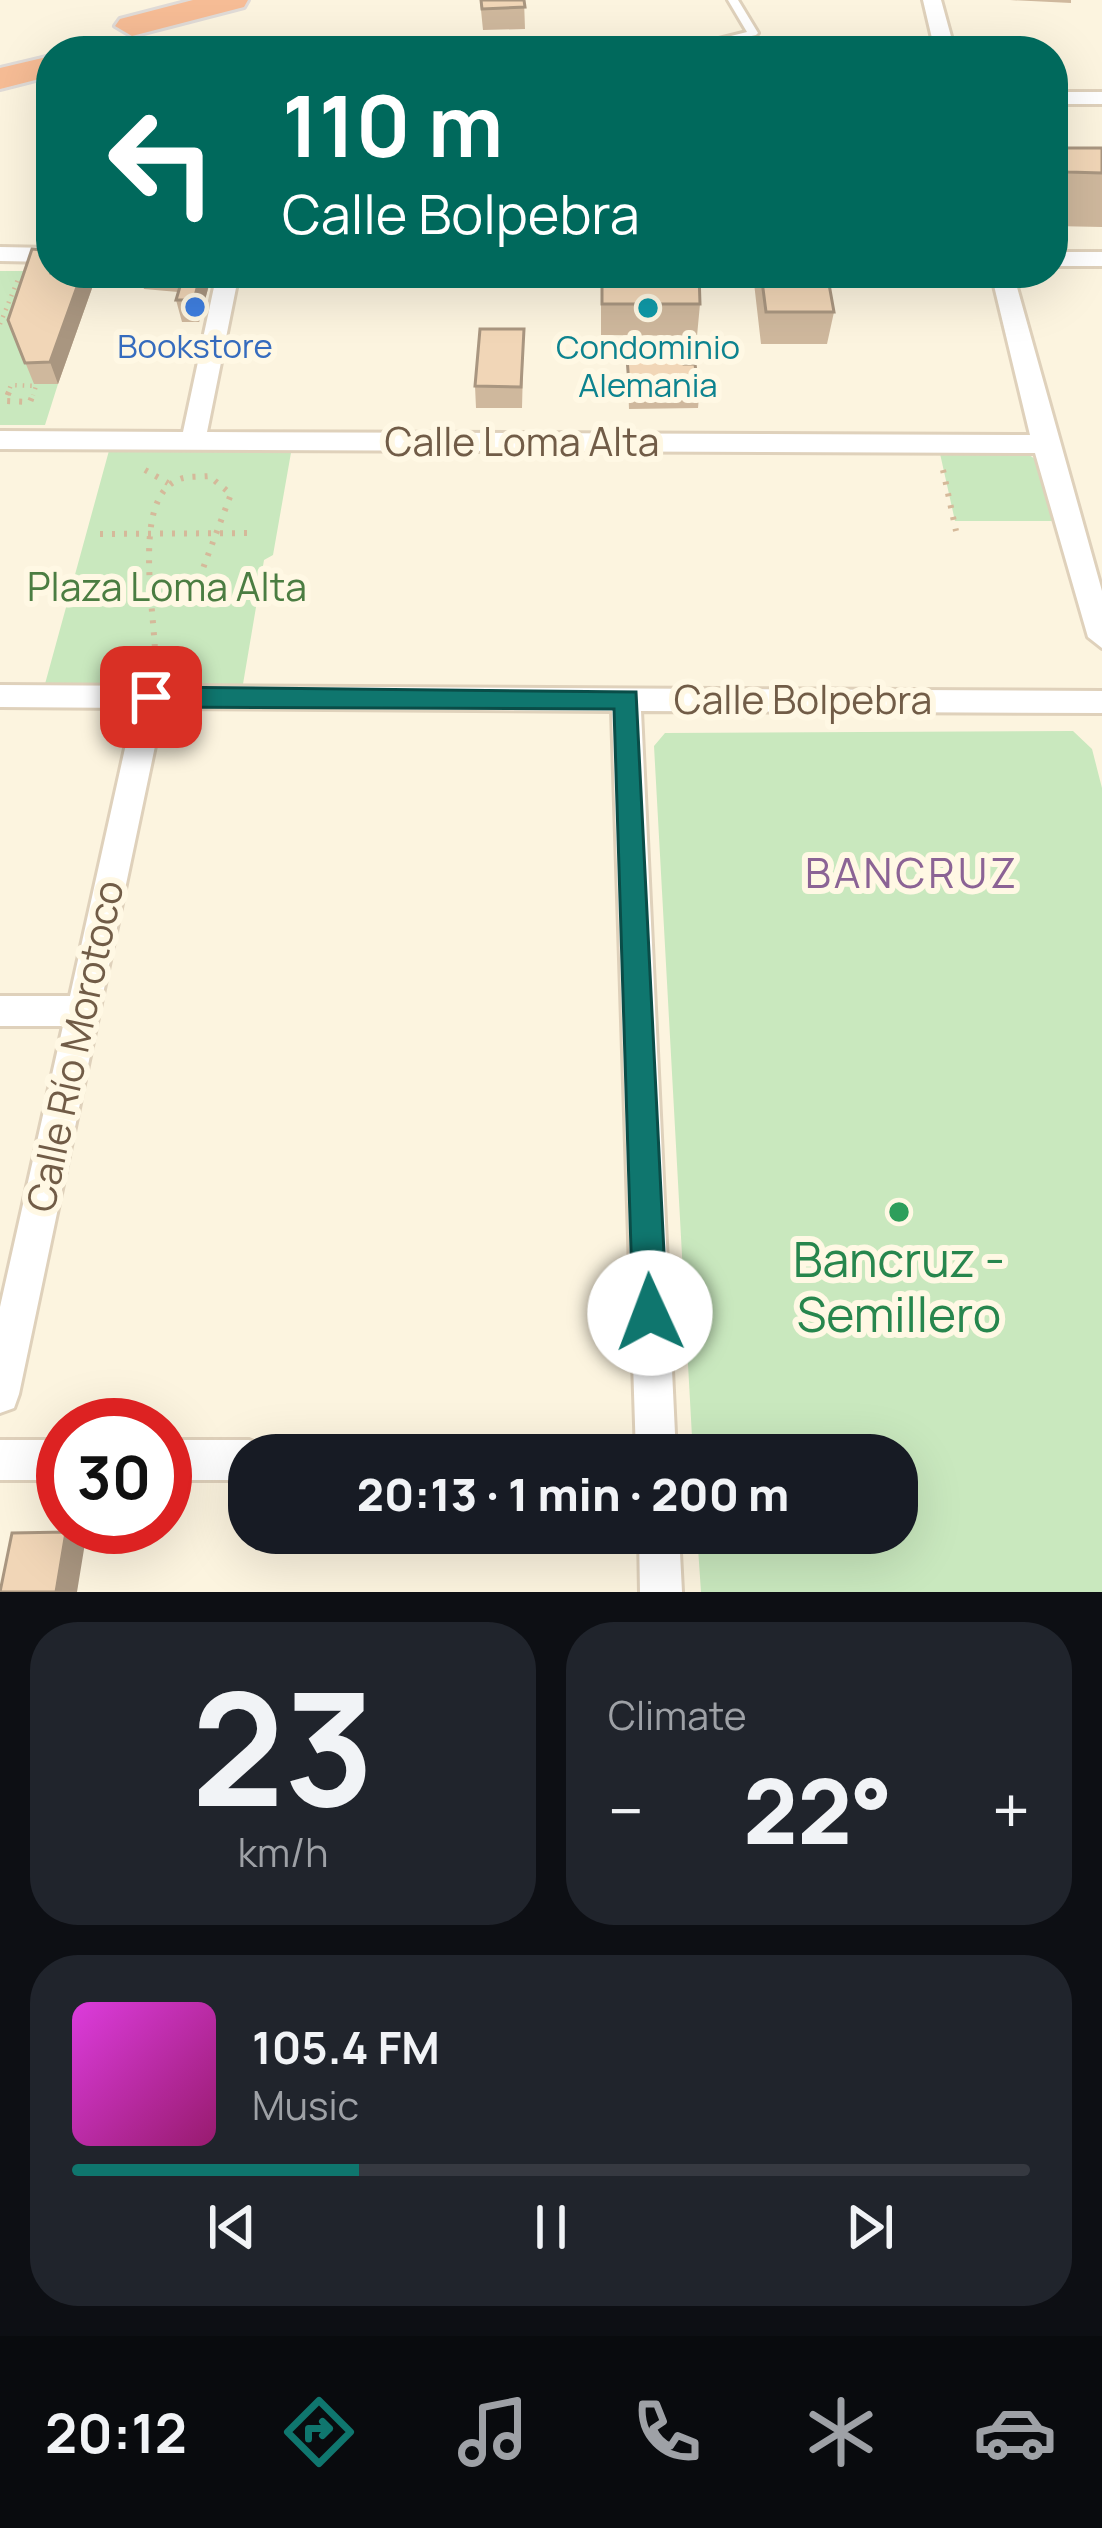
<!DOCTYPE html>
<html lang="en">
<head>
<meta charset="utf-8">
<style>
  :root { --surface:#171b24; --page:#20242c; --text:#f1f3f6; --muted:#9ea1a6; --line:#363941; --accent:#0f766e }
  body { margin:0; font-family:Manrope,sans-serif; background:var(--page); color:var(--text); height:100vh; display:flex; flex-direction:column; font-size:45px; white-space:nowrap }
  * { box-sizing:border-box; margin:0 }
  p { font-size:39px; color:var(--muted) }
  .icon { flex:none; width:66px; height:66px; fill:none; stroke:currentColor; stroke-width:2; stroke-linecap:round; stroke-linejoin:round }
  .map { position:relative; height:1592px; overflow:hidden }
  .details { display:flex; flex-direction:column; gap:30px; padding:30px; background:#0d0f14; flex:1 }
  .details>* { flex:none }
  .guide { position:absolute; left:36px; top:36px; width:1032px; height:252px; border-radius:48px; box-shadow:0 12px 48px #0002; background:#00695c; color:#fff; overflow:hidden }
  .speed { position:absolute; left:36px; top:1398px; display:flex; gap:24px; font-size:60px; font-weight:700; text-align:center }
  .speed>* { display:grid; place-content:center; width:156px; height:156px; border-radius:50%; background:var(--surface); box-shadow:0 12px 48px #0002; line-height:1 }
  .speed .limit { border:18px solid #d22; background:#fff; color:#111 }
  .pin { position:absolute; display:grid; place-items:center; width:102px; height:102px; color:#fff; margin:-51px; border-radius:24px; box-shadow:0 6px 18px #0006 }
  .me { position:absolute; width:132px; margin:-66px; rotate:358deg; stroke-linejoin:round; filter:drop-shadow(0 0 9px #0008) }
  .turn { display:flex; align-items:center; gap:42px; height:252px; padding:0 48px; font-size:54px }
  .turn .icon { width:156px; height:156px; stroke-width:2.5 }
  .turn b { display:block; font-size:84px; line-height:102px }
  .big { font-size:90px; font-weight:800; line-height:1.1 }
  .details .widget { flex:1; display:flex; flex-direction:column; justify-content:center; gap:18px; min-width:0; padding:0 42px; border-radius:48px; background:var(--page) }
  .details .dial { align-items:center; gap:0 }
  .dial b { font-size:156px; line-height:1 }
  .song { display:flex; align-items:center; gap:36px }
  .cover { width:144px; height:144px; border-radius:18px; background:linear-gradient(135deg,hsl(300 70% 55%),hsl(320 70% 35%)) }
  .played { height:12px; border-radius:6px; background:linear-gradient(90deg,var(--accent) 30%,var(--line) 30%) }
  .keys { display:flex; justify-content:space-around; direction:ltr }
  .heat { display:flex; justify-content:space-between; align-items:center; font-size:66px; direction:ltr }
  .details .tiles { flex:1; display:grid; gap:30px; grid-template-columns:1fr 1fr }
  .widget:last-child { grid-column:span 2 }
  .trip { position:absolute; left:228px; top:1434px; width:690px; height:120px; border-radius:48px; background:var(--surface); box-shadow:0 12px 48px #0002; font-weight:800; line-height:120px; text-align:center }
  .dock { display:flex; height:192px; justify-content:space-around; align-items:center; background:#090b0e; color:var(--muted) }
  .dock .icon { width:84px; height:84px }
  .dock .active { color:var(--accent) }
  .dock b { font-size:54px; color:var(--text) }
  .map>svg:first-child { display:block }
</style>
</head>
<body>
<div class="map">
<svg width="1102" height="1592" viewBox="0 0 1102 1592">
  <rect width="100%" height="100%" fill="#fcf4df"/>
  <!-- green -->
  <path fill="#c9e8be" d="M0,271h40l-6,113h24l-13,41h-45z
    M110,447h182l-19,108 -9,5 -21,124h-198z
    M939,449h82l18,13 17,59h-101z
    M1073,731l19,18 10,39v804h-401l-4,-59h200v-78h-204l-39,-709 11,-13z"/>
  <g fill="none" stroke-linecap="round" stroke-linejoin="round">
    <defs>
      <path id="lane" d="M728,0h10l20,33 -2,2 -37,8v-4l28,-7z"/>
      <path id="street" d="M923,0h18l14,51h-20z
        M1053,92h49v12h-49z
        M0,247l51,1v14l-51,-1z
        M1053,252h49v14h-49z
        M217,273h22l-32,159 823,3 -39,-162h22l89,318v57l-14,-11 -53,-184 -1035,-4v-18l183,1z
        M0,685l1102,6v22l-461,-2 35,744h-40l-24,-744 -449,-3 -144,686 -5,14 -14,5v-106l63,-281h-63v-30h70l64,-288 -134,-1z
        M0,1440h63v40h-63z
        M165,1440h84l14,6 4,9h-18v25h-84z
        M639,1533h40l3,59h-42z"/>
      <path id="highway" d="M193,0h55l-4,7 -112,29 -17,-10 5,-7z
        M51,56v20l-51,13v-21z"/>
    </defs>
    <!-- lane casing -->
    <use href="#lane" stroke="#dfd1bb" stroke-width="6"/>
    <!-- street casing -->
    <use href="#street" stroke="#dfd1bb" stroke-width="6"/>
    <!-- highway casing -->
    <use href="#highway" stroke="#e0dbd7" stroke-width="6"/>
    <!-- path-far1 -->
    <path stroke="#d5b99a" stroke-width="4.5" stroke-dasharray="1.5 6" stroke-linecap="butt" d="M0,324l19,-47
      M7,395l4,-10 25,1 -3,9"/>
    <!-- path -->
    <path stroke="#d5b99a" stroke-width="6" stroke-dasharray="3 9" stroke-linecap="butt" d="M9,392l-4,9 25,1 4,-10
      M145,470l23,13
      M943,470l13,61
      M100,534l155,-1
      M155,671c4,-45 -28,-173 25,-192 8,-3 20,-2 29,-3l22,18 -32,85 11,14 27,8"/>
    <!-- lane -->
    <use href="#lane" fill="#fff" fill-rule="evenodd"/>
    <!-- street -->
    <use href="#street" fill="#fff" fill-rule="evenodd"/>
    <!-- highway -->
    <use href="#highway" fill="#f6bc95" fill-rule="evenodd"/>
  </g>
  <!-- wall -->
  <path fill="#cfb89d" d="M480,0h44l1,29 -42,1z
    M1010,0h61v3z
    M1053,148h49v79l-49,-1z
    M139,273h67l3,12 -10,37h-17l-6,-22 2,-8 -34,-3z
    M601,273h98l1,31 -3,32 -96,-1z
    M755,273h72l7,39 -7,32h-66l-7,-61z
    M96,277l-38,107h-24l-26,-64z
    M524,329l-2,79h-46l-1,-22z
    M627,358l57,6 15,33 -1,11 -69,1z"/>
  <!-- shaded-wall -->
  <path fill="#a99680" d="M82,273h13l1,4 -38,107 -8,-22z
    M201,273h5l3,12 -10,37 -5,-22z
    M66,1532l20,5 -9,55h-21z"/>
  <!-- building -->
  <path fill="#f1d6b7" stroke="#a99680" stroke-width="3" d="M481,0h43l1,7 -43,2z
    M1053,148h49v25l-34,-1 -8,-4z
    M32,249l19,2v22h31l-32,89 -25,1 -17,-43z
    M184,273h17l-7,27h-18z
    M602,273h97l1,31h-98z
    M761,273h66l7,39h-68z
    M480,329h44l-3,58 -46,-1z
    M683,357l1,7h11l4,33 -69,1 -3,-40z
    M66,1532l-10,60h-56l12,-59z"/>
  <!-- route -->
  <path fill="#0f766e" stroke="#0a4d48" stroke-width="3" d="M151,687l485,5 31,621 -5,13 -12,5 -12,-5 -5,-13 -19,-604 -463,-2 -13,-10z"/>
  <!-- markers -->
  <circle fill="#3f7fe0" stroke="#fff8e4" stroke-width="4.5" cx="195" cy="307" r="12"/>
  <circle fill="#0f9aa8" stroke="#fff8e4" stroke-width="4.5" cx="648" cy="308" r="12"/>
  <circle fill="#2e9e5b" stroke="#fff8e4" stroke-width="4.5" cx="899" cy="1212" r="12"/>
  <g text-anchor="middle" stroke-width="12" stroke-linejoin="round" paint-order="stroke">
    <!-- far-shop labels -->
    <g font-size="33" fill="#366cbe" stroke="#fff8e4">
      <text x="195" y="358">Bookstore</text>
    </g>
    <!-- far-culture labels -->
    <g font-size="33" fill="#0d838f" stroke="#fff8e4">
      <text x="648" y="359">Condominio<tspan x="648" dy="38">Alemania</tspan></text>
    </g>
    <!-- street labels -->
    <g font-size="39" fill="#715c47" stroke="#fff8e4">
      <text x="522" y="456">Calle Loma Alta</text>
      <text x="803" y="714">Calle Bolpebra</text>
      <text transform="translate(75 1046) rotate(-78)" y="14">Calle Río Morotoco</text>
    </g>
    <!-- park labels -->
    <g font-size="39" fill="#4b7d42" stroke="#fff8e4">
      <text x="167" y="601">Plaza Loma Alta</text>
    </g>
    <!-- neighbourhood labels -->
    <g font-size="42" letter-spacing="3" fill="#8b6395" stroke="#fff8e4">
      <text x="912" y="888">BANCRUZ</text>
    </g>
    <!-- near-leisure labels -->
    <g font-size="48" fill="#27864d" stroke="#fff8e4">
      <text x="899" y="1277">Bancruz -<tspan x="899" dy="55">Semillero</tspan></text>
    </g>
  </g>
</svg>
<div class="speed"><div class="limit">30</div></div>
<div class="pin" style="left:151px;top:697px;background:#d93025"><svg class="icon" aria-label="arrive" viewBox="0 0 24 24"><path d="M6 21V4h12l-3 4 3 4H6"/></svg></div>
<svg class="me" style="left:650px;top:1313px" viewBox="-20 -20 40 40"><circle r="19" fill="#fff"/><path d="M0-13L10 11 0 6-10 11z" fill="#0f766e"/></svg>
<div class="trip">20:13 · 1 min · 200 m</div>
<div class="guide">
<div class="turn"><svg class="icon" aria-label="left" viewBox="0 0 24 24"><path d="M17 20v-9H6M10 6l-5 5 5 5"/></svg><div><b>110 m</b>Calle Bolpebra</div></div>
</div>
</div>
<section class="details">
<div class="tiles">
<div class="widget dial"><b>23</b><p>km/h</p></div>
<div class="widget"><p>Climate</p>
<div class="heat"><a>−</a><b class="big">22°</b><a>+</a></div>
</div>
<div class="widget">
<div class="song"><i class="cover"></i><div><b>105.4 FM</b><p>Music</p></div></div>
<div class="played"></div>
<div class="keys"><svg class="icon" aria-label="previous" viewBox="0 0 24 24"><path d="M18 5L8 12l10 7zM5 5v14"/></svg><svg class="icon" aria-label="pause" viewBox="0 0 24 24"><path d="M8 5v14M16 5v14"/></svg><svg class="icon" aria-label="next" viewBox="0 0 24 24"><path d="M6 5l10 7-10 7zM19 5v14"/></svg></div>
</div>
</div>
</section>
<nav class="dock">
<b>20:12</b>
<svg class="icon active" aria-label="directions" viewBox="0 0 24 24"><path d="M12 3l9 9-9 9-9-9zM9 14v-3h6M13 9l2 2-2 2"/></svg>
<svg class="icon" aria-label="music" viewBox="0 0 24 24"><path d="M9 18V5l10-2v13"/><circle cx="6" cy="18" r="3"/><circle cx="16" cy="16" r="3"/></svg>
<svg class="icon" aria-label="phone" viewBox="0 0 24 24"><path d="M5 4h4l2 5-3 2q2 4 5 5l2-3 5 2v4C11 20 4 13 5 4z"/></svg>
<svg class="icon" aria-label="climate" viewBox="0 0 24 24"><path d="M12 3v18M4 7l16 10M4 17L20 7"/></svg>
<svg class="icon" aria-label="car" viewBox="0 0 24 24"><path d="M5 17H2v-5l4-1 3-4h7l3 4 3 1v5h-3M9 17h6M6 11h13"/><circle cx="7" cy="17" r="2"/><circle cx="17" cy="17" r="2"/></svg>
</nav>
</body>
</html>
